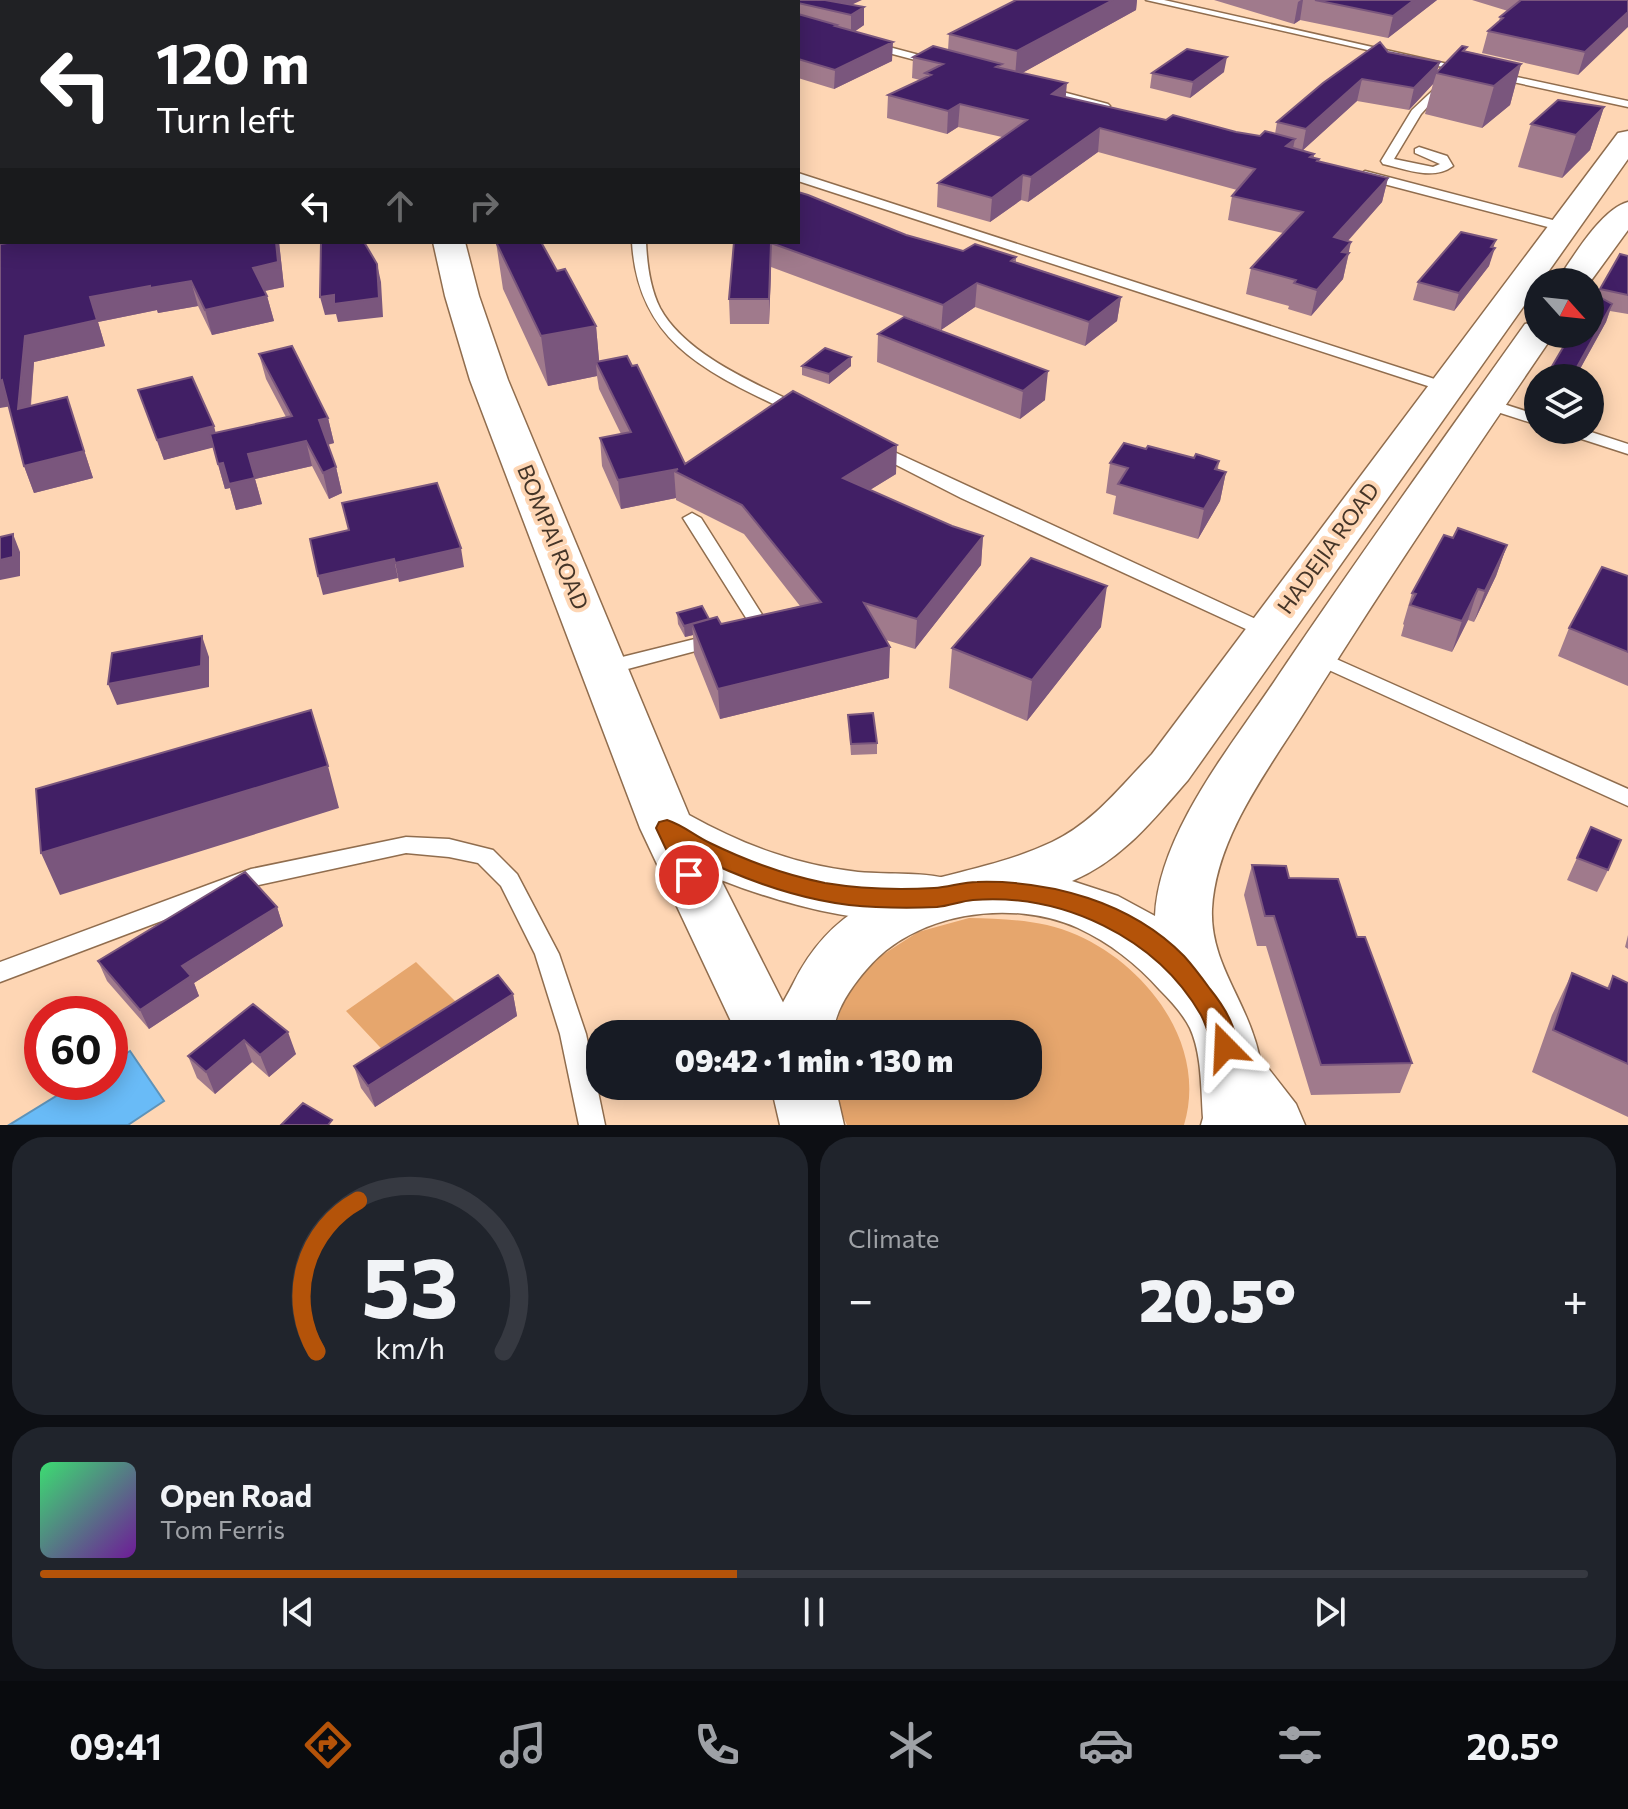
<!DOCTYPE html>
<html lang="en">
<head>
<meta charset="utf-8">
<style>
  :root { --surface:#171b24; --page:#20242c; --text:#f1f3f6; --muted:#9ea1a6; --line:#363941; --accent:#b45309 }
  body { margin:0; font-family:Commissioner,sans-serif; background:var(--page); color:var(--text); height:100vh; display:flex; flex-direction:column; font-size:30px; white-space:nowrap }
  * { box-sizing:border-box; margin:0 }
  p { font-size:26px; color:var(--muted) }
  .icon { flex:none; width:44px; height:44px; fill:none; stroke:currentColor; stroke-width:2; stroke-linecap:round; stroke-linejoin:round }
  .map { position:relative; height:1125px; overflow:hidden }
  .side { display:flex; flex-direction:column; gap:12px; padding:12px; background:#0d0f14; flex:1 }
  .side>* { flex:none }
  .hud { position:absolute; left:0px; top:0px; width:800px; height:244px; box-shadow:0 4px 20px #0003; background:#202124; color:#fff; overflow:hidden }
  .needle { width:52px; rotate:117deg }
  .tools { position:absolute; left:1524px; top:268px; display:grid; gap:16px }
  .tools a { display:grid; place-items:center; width:80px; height:80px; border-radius:50%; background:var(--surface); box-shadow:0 4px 20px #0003; font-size:40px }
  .speed { position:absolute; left:24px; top:996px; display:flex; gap:16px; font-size:40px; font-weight:700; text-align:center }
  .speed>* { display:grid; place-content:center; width:104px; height:104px; border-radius:50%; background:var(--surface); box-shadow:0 4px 20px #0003; line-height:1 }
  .speed .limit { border:12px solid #d22; background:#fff; color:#111 }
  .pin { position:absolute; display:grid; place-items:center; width:68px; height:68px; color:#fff; margin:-34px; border:4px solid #fff; border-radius:50%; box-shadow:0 2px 8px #0007 }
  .me { position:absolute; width:88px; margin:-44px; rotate:339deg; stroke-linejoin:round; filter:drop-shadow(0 0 6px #0008) }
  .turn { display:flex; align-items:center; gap:28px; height:168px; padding:0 24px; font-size:36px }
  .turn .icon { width:104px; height:104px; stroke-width:2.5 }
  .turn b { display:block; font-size:56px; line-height:68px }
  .lanes { display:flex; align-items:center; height:76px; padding:0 24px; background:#0003; justify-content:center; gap:40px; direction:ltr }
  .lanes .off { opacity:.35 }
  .big { font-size:60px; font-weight:800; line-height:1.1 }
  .side .card { flex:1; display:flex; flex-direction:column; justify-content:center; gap:12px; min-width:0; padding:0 28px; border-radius:32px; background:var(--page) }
  .side .dial { align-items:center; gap:0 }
  .dial svg { height:208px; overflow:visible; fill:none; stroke:var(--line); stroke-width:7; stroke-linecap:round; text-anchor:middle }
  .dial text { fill:var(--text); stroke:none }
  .song { display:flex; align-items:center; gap:24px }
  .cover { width:96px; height:96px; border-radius:12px; background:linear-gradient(135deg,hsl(140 70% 55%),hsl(280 70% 35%)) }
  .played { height:8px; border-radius:4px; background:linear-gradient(90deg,var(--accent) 45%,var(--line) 45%) }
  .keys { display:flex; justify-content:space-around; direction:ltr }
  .heat { display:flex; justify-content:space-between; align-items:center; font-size:44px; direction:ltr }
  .side .tiles { flex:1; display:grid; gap:12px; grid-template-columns:1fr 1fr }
  .card:last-child { grid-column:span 2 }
  .trip { position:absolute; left:586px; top:1020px; width:456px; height:80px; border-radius:32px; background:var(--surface); box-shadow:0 4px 20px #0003; font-weight:800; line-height:80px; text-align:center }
  .menu { display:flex; height:128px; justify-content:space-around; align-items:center; background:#090b0e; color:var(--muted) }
  .menu .icon { width:56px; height:56px }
  .menu .selected { color:var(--accent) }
  .menu b { font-size:36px; color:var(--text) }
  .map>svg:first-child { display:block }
</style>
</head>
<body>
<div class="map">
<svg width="1628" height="1125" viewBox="0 0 1628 1125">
  <rect width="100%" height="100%" fill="#fed6b4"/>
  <!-- green -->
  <path fill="#e6a66d" d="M969,918c37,1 74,2 108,17 70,31 131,110 107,190h-337l-13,-28 -1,-11h195v-52h-195l12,-37 31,-38 42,-27z
    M416,962l48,48 -70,52 -48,-51z"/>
  <!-- water -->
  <path fill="#69bbf7" stroke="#5e93b9" stroke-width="2" d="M130,1051l34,50 -36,24h-119l70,-43h31v-19z"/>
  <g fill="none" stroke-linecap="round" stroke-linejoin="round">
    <defs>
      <path id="service" d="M685,0h10v2h-10z
        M1146,0h18l306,69 -5,3z
        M870,42l72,19 1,2 -5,3 -72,-19v-4z
        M1494,72l134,29v6l-138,-30v-4z
        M1445,79l5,3 -29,32 -27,45 39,8 7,-3 -25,-11v-4l4,-2 28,9 6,10c-20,15 -48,3 -70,-2l-2,-3 31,-51z
        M1044,87l64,17 2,2 -6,3 -64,-17v-4z
        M1365,171l203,53 1,3 -6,4 -202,-53 -2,-3z
        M798,173l652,211 3,3 -8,5 -5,-2 -642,-209z
        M632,242h14c1,22 4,46 14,66 26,48 99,77 146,100l2,3 -2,3h-12c-82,-40 -156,-68 -162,-172z
        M1488,399l50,16v10l-56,-18 -2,-3z
        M1561,430h24l43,14v10l-65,-21z
        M877,444l398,184 3,4 -10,6 -7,-2 -300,-138 -90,-46 -2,-3 2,-3z
        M692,513l9,5 65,103 -4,11 -18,7 -10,-6 14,-12 -65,-103z
        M715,634l10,6 -3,4 -117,31 -7,-2 -3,-5 3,-5z
        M1316,650l312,139v17l-319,-145 -3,-5z
        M406,837l43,2 44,11 24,24 42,80 27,80 19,91h-26l-19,-91 -25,-80 -34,-68 -23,-23 -29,-6 -43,-4 -152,33 -254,96v-20l251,-93z"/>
      <path id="minor" d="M67,0h23l-24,2z
        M2,23v12l-2,1v-12z"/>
      <path id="secondary" d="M545,0h24l-25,2z
        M433,242h32l14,54 29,84 181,435c54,30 107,50 169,57 33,3 67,-1 99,9l8,16 -8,16c-67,22 -172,-8 -236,-33l78,154h-62l-97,-206 -170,-448 -25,-84z
        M1232,1041l22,9 42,54 9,21h-70l-25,-37 -9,-19 9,-19z"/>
      <path id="primary" d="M1628,131v28l-87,123h-3v4l-350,494c-35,40 -66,80 -116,101l46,15 37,20c4,-84 78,-172 123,-240 80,-119 164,-235 247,-352l13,-3v13h16c-83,122 -166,244 -244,369 -38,62 -94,131 -98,206 -2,48 27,83 41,125 10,27 11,56 14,84l-2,7h-64l2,-7c-2,-28 -1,-64 -13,-90 -7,-14 -19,-27 -30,-38 -23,-26 -50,-47 -82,-62 -67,-30 -164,-16 -212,42 -14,16 -33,43 -32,64h-62c1,-17 14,-36 21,-50 58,-117 158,-94 259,-142 41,-19 69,-56 100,-88l466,-621z
        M1628,202v28l-38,52h-34c16,-23 45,-73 72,-80z
        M771,1086h64l9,39h-64z"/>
    </defs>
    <!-- service casing -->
    <use href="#service" stroke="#906d4e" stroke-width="3"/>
    <!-- minor casing -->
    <use href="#minor" stroke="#906d4e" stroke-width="3"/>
    <!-- secondary casing -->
    <use href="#secondary" stroke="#906d4e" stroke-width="3"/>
    <!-- primary casing -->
    <use href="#primary" stroke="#906d4e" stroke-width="3"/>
    <!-- service -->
    <use href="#service" fill="#fff" fill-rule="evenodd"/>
    <!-- minor -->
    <use href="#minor" fill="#fff" fill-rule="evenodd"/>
    <!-- secondary -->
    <use href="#secondary" fill="#fff" fill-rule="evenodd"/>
    <!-- primary -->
    <use href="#primary" fill="#fff" fill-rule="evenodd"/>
    <defs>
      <path id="rail" d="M140,2l5,-2"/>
    </defs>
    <!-- rail casing -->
    <use href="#rail" stroke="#796350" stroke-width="6"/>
    <!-- rail -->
    <use href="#rail" stroke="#fed6b4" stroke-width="4" stroke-dasharray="11" stroke-linecap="butt"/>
  </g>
  <!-- wall -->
  <path fill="#a07a8c" d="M382,0h131l-2,2h-128z
    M1016,0h121l-1,10 -114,63 44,24 100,23 94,16 15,-2 2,-12 111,-70 52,10 -3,9 29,-20 55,13 -11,41 -28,23 -57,-14 8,-30 -24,26 -52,-9 -54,49 11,4v4l5,1v3l69,16 -6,24 -34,39 1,12 -6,26 -32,37 -23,-7 1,-3 -43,-12 5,-26 32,-35 -55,-13 4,-24 5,-6 -139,-38 -70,50 -7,-2 -31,22 -53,-15 1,-24 64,-46 -44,-10 -11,7 -60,-16 1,-23 32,-15 -8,-2 1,-21 35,-7 1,-16z
    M1214,0h223l-49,38 -88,-18 -6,4z
    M1472,0h156l-50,75 -96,-22 6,-22 11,-10 1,-4 8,-6z
    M798,2l54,3 12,2v18l-10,7 38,29 -58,28 -36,-11z
    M1224,72l-34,26 -40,-10 2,-15z
    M1604,107l-14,43 -28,28 -44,-11 13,-43z
    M906,235l57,16 53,6v5l105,35 -4,24 -32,25 -110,-39 -34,23 -170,-63 -2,57h-39l-1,-25 5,-57z
    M2,242h4v1l8,-1h265l5,45 -19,4 2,5 7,25 -62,14 -14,-29 -40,7 -1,-3 -59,12 7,24 -71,16 -3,44 36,-9 26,81 -59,15 -10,-27 -15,-59z
    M496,242l61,29 39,55 3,35 86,103 211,10 -26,16 82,36 31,10 -2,29 -66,84 -29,-9 3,38 -169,41 -26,-65 -1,-19 -8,2 -7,-13 -1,-11 32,6 12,5 79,-18 -56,-72 -68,-34v-2l-55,11 -19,-43 -2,-28 21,-4 -22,-45 -2,-13 -49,10 -45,-97z
    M1493,248l-4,18 -35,45 -41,-11 5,-18z
    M1628,256v58l-18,-3 -4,11 -31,56h-28l1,-5 49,-77 3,-7z
    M878,334l167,66 -25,19 -143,-57z
    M259,354l69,64 6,25 -6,2 8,22 6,26 -13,6 -17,-33 -57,13 7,25 -26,6 -6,-22 -5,1 -12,-42 -49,13 -26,-70 78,43 70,-16 -20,-38z
    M851,357v9l-22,18 -27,-9v-9z
    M1146,449l48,9 25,3 -1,8 8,3 -6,29 -22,38 -85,-25 3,-18 -10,-3 4,-30z
    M1453,538l54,7 -11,31 -22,46 -6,-2 -16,32 -51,-16 3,-11 -1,-1 9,-31z
    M1628,576v110l-70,-30 11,-28z
    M1101,627l-74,94 -78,-33 3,-40z
    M848,715l29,28v11l-26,1z
    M1591,827l17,43 -11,22 -30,-12z
    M1252,865l37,13 123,185 -12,30 -89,2 -45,-149h-9l-13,-51z
    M277,907l6,19 -89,57 5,13 -50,33 -42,-48 -9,-20z
    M1628,935v14l-3,-2z
    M1572,973l35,15 6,-12 15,7v134l-96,-45 20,-57z
    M513,994l4,22 -142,91 -14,-19 -7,-22z
    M253,1004l43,50 -27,23 -17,-15 -37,32 -18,-16 -9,-22z"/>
  <!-- shaded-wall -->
  <path fill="#7a567d" d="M297,0h15l1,2h-18z
    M494,0h19l-2,2h-19z
    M824,0h38l-26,12z
    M1113,0h24l-1,10 -121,67 2,-26z
    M1301,0h2l-3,20 -6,4 4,-22z
    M1414,0h23l-49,38 5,-22z
    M864,7v18l-13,9v-19z
    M1628,12v15l-50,48 7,-23z
    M893,42l-1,19 -58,28 1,-19z
    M1227,57l-3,15 -34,26 3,-16z
    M1440,62l-7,22 -24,26 5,-22z
    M1521,64l-11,41 -28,23 12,-42z
    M1362,79l-5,22 -55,50 4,-22z
    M1067,83l-2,22 -13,-11z
    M960,104l-2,23 -11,7 1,-23z
    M1604,107l-14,43 -28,28 14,-43z
    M1100,128l-2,24 -70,50 3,-25z
    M1295,139l-5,23 -4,-16z
    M1023,175l-2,25 -31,22 2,-24z
    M1388,178l-6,24 -54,61 6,-26z
    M2,195v47h4l-5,27 -1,-4v-59z
    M1496,240l-4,11 3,-3 -6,18 -35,45 5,-18z
    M276,242h3l5,45 -25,5 -6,-24z
    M1351,242l-8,37 -32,37 6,-26 25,-38z
    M771,243v24l-2,57v-25z
    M377,264l4,18 2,35 -45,5 -2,-8 -11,1 -5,-18z
    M191,281l7,25 -40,7 -1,-3 -59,12 7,24 -71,16 -6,74 -10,-27 7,-73 65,-39 60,-11z
    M977,283l-2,24 -34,23 2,-25z
    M267,296l7,25 -62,14 -7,-25z
    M1121,297l-4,24 -32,25 4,-24z
    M1612,304l-6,18 -31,56h-4z
    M596,326l4,44 -4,-8 1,14 -49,10 -7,-50z
    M851,357v9l-22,18v-10z
    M1048,371l-3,29 -25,19 3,-28z
    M2,380l10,26 -12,2v-27z
    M67,397l26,81 -59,15 -10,-27z
    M328,418l6,25 -9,2 -6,-25z
    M214,426l5,20 -55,14 -7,-20z
    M306,441l6,25 -57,13 7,25 -26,6 -6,-22 -5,1 -7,-25 30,-10z
    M897,445l-1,29 -54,33 1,-29z
    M336,467l6,26 -13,6 -6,-26z
    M678,469l-4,2 2,27 -55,11 -3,-29z
    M1226,472l-6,29 -22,38 6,-30z
    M13,534l7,18v24l-20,4v-20z
    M983,536l-2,29 -66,84 2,-30z
    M1507,545l-11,31 -22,46 11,-31z
    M461,548l3,19 -65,15 -4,-19z
    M394,559l4,19 -75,17 -5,-19z
    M1107,586l-6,41 -74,94 5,-41z
    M1478,589l-10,31 -16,32 10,-31z
    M692,624l1,11 -8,2 -1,-11z
    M202,636l7,21v30l-92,18 -9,-21z
    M890,647l-1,31 -169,41 -2,-30z
    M328,766l11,42 -279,87 -19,-42z
    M277,907l6,19 -89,57 5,13 -50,33 -9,-19 42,-44z
    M513,994l4,22 -142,91 -7,-21z
    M288,1032l8,22 -27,23 -9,-22z
    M244,1040l8,22 -37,32 -9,-22z"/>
  <!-- building -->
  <path fill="#411f65" stroke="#7a567d" stroke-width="2" d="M213,0h84l-2,1 1,1h-86z
    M458,0h36l-2,2h-36z
    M611,0h52l-1,2h-52z
    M691,0h134l39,7 -13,8 -53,-12v-1h-108z
    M1016,0h97l-96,51 -68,-17z
    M1315,0h99l-21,16z
    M1520,0h108v12l-43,40 -97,-21 15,-13 -3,-1 21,-17z
    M798,14l39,11 -2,1 58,16 -58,28 -37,-11z
    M1380,42l8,10 52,10 -26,26 -52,-9 -56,50 -29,-7 46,-39z
    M933,46l69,18 -6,3 71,16 -15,11 114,26 7,-5 63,17 24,4 5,-5 30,8 -9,7 28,8 -4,3 9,2 -2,2 71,17 -54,59 17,5 -9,10 7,1 -32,37 -23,-7 2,-3 -45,-12 52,-56 -71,-16 23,-27 -155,-41 -69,49 -8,-2 -31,23 -54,-15 89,-63 -67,-16 -12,7 -60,-16 43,-20 -6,-2 18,-9 -30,-7z
    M1462,46l5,1 -4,4 58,13 -27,22 -58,-13z
    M1187,49l40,8 -34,25 -41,-9z
    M1558,100l46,7 -28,28 -45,-11z
    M0,144h2v51l-2,11z
    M798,192l10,3 98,40 57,16 12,-7 41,13 -5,4 110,36 -32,25 -112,-39 -34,22 -172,-62 -2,56h-40l5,-57h64z
    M1461,232l35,8 -5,7 4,1 -36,45 -41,-11z
    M14,242h262l2,20 -25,6 14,28 -62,14 -14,-29 -41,7v-2l-60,11 7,23 -72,16 -7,73 49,-12 17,54 -60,15 -22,-86 -2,1v-137z
    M321,242h43l13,22 2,34 -45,6v-9l-14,2z
    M496,242h45l16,29 8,-2 31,57 -55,10z
    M1620,254l8,2v39l-28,-6z
    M1594,294l18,10 -41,74 -23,-5 23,-39h19v-33z
    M904,317l144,54 -25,20 -145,-57z
    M292,346l36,72 -9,2 17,47 -13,6 -17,-32 -58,13 7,24 -26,6 -6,-21 -5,1 -8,-30 82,-18 -33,-62z
    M825,348l26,9 -22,17 -27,-8z
    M627,356l5,10 5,-1 48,99 108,-73 104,54 -54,33 109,48 31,10 -66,83 -53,-16 26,44 -172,42 -26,-65 25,-7 4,7 100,-22 -79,-97 -68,-34 4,-2 -60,11 -18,-42 31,-6 -35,-70z
    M192,377l22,49 -57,14 -19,-50z
    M1124,443l22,6 2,-3 46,12 2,-4 23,7 -4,8 11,3 -22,37 -86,-25 10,-16 -18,-5z
    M437,483l24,65 -66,15 -1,-4 -76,17 -8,-37 39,-9 -7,-27z
    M1458,528l49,17 -22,46 -7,-2 -16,32 -52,-16 6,-11 -4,-1 32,-58 9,3z
    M13,534v23l-13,3v-23z
    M1031,558l76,28 -75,94 -80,-32z
    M1602,567l26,9v76l-59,-24z
    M702,606l7,13 -25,7 -7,-13z
    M202,636l-1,30 -93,18 4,-31z
    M311,710l17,56 -287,87 -5,-64z
    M873,713l4,30 -26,1 -3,-29z
    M1591,827l30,13 -13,30 -31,-12z
    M1252,865l34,1 3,12 49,1 19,58h8l47,126 -91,2 -47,-149h-9z
    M245,872l32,35 -95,59 9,10 -51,34 -42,-49z
    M1572,973l37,16 4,-13 15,7v81l-75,-34z
    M498,975l15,19 -145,92 -14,-20z
    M253,1004l35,28 -28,23 -16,-15 -38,32 -18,-16z
    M303,1103l29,17 -4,5h-47z"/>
  <!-- route -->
  <path fill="#b45309" stroke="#753606" stroke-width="2" d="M667,820c16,5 28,16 43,23 37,18 75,32 115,40 36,6 73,7 109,5 15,-1 29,-6 43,-6 73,-2 154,20 207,74 9,10 18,22 26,33 13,16 33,46 24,66l-9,3 -9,-3c-6,-13 -8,-27 -15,-40 -45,-78 -139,-122 -228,-115 -12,1 -24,6 -36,7 -20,1 -41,1 -61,0 -65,-2 -128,-25 -186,-54l11,22 -4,6 -8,3 -8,-3 -25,-53 3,-6z"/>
  <g text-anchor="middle" stroke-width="8" stroke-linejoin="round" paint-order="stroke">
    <!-- street labels -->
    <g font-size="22" fill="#453528" stroke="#fed6b4">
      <text transform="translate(553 537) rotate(68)" y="8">BOMPAI ROAD</text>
      <text transform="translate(1328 548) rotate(-54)" y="8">HADEJIA ROAD</text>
    </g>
  </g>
</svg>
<div class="tools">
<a><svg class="needle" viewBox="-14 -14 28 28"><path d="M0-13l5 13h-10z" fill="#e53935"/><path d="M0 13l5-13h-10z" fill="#9ea1a6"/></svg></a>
<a><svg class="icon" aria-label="layers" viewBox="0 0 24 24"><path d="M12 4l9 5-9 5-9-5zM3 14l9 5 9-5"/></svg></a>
</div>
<div class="speed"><div class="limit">60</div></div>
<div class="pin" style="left:689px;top:875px;background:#d93025"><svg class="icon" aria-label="arrive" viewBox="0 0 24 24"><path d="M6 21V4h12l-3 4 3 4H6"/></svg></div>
<svg class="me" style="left:1225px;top:1047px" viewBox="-20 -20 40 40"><path d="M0-17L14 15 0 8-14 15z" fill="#b45309" stroke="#fff" stroke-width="4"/></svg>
<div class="trip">09:42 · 1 min · 130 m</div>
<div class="hud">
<div class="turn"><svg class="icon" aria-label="left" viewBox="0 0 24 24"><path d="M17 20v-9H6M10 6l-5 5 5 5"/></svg><div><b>120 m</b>Turn left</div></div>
<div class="lanes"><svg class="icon" aria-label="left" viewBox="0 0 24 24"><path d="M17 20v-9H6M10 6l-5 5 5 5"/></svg><svg class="icon off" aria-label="ahead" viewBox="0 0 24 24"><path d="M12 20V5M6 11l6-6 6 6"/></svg><svg class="icon off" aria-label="right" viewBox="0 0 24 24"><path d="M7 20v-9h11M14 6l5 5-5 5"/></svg></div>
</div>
</div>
<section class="side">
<div class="tiles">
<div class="card dial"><svg viewBox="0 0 100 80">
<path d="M14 69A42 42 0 1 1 86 69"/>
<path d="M14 69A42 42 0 0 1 30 11" stroke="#b45309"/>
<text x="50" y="56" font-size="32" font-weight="700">53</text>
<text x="50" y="72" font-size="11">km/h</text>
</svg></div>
<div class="card"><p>Climate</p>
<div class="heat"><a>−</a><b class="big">20.5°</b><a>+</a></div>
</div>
<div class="card">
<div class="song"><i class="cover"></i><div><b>Open Road</b><p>Tom Ferris</p></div></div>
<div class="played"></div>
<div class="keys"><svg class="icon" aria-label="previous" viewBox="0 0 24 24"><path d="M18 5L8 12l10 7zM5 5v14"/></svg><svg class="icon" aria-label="pause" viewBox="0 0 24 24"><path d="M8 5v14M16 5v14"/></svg><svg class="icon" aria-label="next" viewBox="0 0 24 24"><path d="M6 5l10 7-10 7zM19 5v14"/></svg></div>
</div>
</div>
</section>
<nav class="menu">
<b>09:41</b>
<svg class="icon selected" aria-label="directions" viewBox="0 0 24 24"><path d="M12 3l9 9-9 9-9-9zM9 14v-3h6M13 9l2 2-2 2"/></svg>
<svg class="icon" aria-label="music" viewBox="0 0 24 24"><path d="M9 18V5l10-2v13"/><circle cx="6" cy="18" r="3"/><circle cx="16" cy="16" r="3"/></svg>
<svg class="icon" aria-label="phone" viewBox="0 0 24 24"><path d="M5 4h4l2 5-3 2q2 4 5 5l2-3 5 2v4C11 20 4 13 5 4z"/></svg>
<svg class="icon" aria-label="climate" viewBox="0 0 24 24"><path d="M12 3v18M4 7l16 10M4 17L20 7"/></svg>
<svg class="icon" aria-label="car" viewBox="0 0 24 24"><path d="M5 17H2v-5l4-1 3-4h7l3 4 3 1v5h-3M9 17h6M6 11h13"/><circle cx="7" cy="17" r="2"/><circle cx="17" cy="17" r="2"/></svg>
<svg class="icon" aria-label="filters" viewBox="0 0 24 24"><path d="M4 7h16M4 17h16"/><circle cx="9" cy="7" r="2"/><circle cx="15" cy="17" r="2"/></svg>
<b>20.5°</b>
</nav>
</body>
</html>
